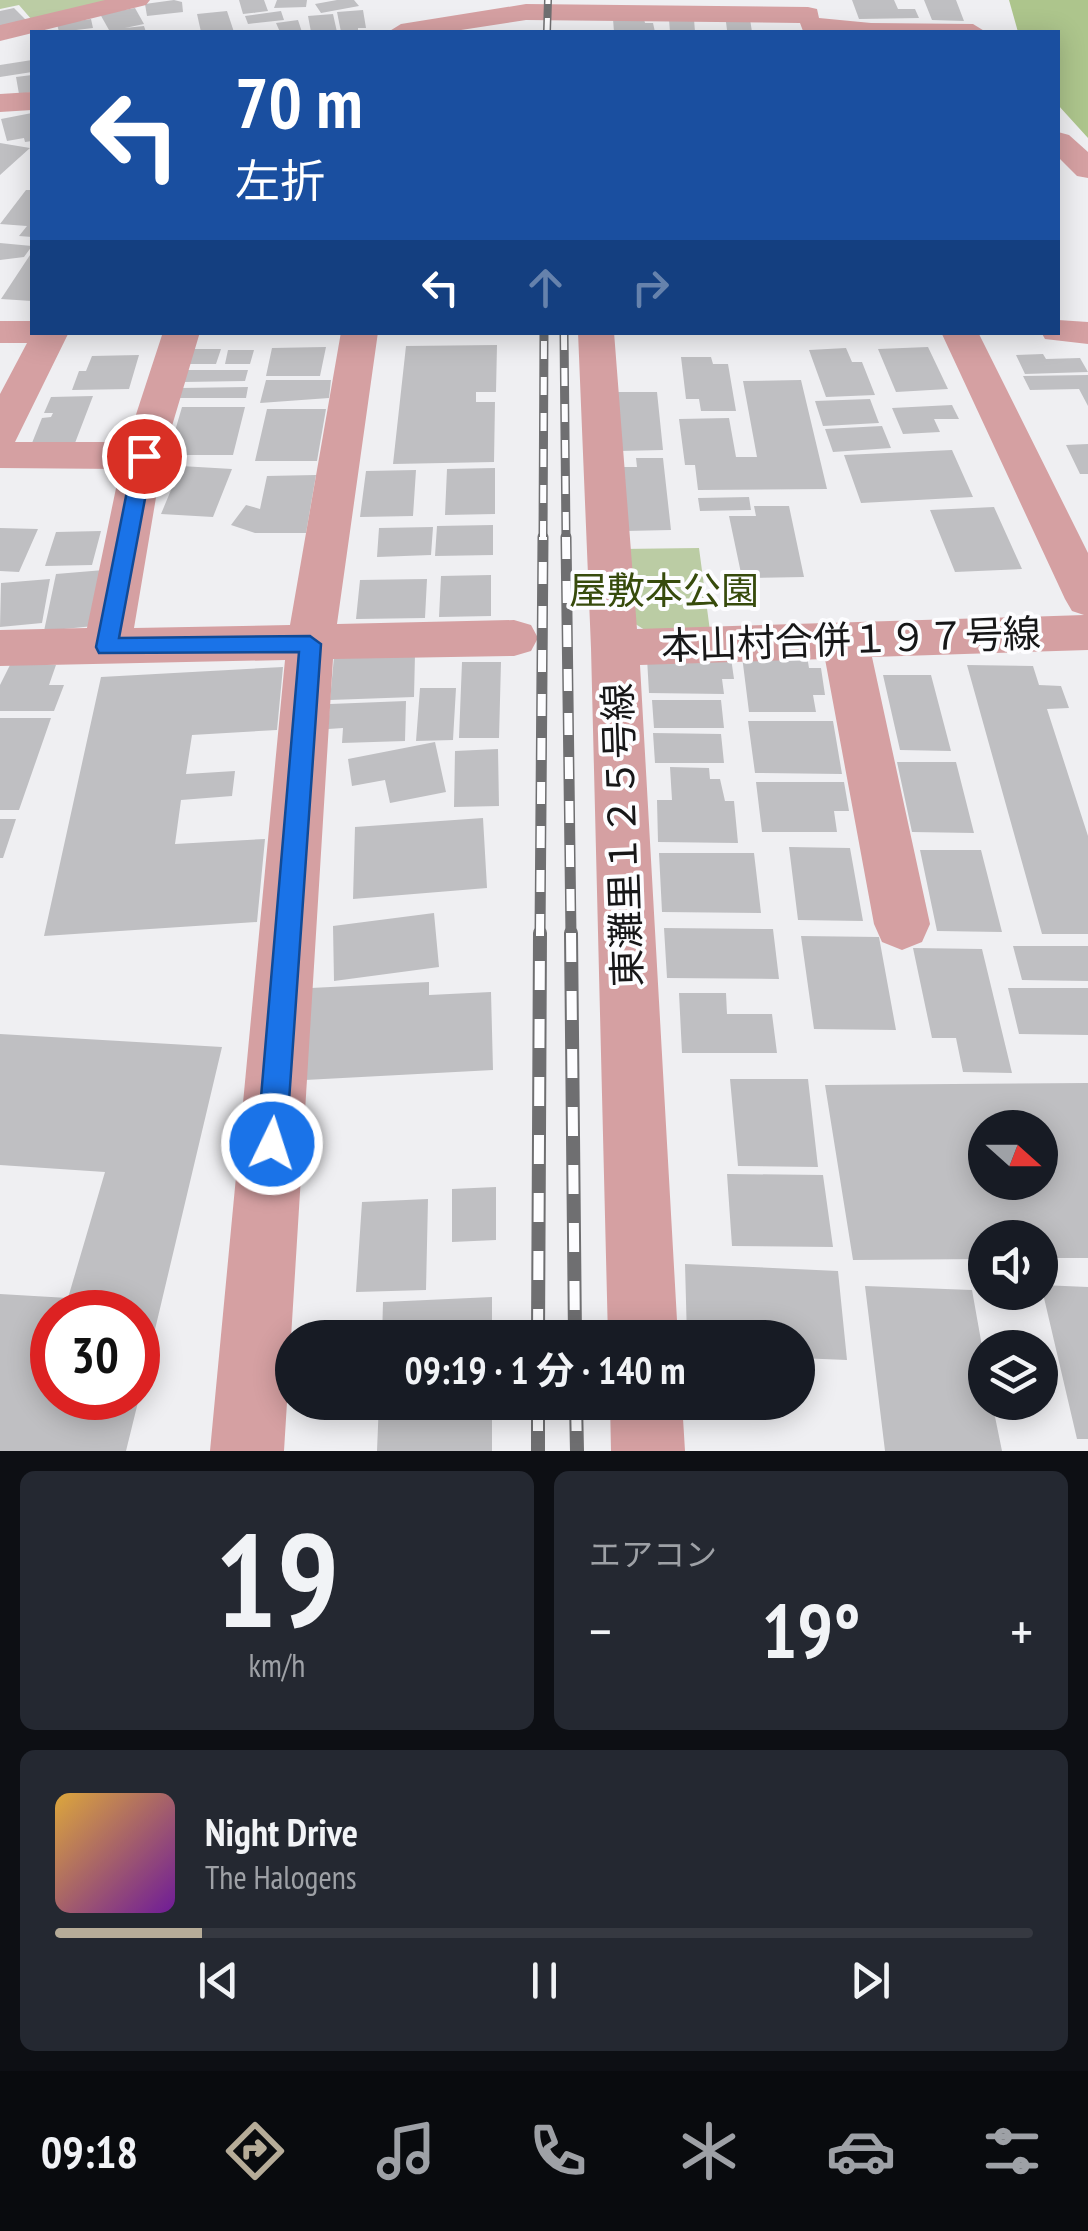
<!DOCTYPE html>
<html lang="ja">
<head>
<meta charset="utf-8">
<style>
  :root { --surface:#171b24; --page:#242831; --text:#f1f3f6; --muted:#9ea1a6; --line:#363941; --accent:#b6ac98 }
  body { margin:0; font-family:"PT Sans Narrow","Noto Sans JP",sans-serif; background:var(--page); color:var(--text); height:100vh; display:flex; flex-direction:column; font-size:38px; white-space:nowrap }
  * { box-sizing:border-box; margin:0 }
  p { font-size:32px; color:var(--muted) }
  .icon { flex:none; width:55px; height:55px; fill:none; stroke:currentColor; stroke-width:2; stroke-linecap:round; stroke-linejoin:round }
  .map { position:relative; height:1451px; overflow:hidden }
  .drawer { display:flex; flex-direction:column; gap:20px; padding:20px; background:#0d0f14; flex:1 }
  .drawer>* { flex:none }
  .banner { position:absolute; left:30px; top:30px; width:1030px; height:305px; border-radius:0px; box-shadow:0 5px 25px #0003; background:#1a4fa0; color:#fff; overflow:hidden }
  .needle { width:65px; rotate:111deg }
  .buttons { position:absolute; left:968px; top:1110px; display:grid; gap:20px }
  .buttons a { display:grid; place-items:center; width:90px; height:90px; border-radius:50%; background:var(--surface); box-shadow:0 5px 25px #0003; font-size:50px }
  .speed { position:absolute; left:30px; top:1290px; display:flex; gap:20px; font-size:50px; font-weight:700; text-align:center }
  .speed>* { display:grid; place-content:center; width:130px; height:130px; border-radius:50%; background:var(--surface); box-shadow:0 5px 25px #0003; line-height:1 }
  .speed .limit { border:15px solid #d22; background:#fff; color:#111 }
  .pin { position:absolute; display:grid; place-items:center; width:85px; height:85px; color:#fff; margin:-42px; border:5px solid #fff; border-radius:50%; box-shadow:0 2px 10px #0007 }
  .me { position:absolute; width:110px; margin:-55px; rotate:4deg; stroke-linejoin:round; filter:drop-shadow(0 0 8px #0008) }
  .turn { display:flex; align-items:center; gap:35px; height:210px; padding:0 40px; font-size:45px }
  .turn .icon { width:130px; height:130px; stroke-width:2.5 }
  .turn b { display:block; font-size:70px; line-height:85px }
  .lanes { display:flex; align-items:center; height:95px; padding:0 40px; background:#0003; justify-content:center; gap:50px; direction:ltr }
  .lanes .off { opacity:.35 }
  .big { font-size:75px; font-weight:700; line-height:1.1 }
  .drawer .tile { flex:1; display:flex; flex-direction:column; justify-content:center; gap:15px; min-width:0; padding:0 35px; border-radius:15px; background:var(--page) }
  .drawer .dial { align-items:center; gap:0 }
  .dial b { font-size:130px; line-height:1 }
  .song { display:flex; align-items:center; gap:30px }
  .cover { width:120px; height:120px; border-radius:15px; background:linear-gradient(135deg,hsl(40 70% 55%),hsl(280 70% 35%)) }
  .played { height:10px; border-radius:5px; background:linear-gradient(90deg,var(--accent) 15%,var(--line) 15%) }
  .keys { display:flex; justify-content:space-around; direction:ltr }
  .heat { display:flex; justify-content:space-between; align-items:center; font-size:55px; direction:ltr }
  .drawer .tiles { flex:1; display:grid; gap:20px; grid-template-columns:1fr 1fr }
  .tile:last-child { grid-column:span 2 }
  .trip { position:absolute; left:275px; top:1320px; width:540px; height:100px; border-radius:50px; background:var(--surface); box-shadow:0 5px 25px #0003; font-weight:700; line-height:100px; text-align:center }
  .menu { display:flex; height:160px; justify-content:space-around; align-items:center; background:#090b0e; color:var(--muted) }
  .menu .icon { width:70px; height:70px }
  .menu .selected { color:var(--accent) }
  .menu b { font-size:45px; color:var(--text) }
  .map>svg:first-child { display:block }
</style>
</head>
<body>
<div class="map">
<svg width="1088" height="1451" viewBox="0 0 1088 1451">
  <rect width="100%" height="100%" fill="#efeff2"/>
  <!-- green -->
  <path fill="#bbcca4" d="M0,0h115l-83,20 -13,-15 -19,4z
    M699,548l11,83 -62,1 -22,-14 -5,-69z"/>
  <!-- forest -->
  <path fill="#adc58c" d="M1009,0h79v138l-30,-33v-73h-40z"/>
  <!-- building -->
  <path fill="#bfbfc2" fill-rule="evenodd" d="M174,0l8,2 1,10 -36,4 -2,-12z
    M239,0h25l4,11 -25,3z
    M277,0h30l-1,7 -32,1z
    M337,0h17l5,6 -38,7 -6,-9z
    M852,0h42l4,9h17l4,9 -60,1z
    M924,0h32l8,21 -32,-1z
    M14,8l12,12 -26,7v-16z
    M135,8l9,16 -19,4 19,-2 2,6 -37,-2 -9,-16z
    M363,10l3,18h-8v4h-17l-4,-20z
    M227,11l7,21h-33l-4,-18z
    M281,11l3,9 -36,4 -3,-8z
    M333,14l4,18h-26l-3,-16z
    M91,19l2,9 -34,4 -2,-8z
    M613,19h31l1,4h8l2,9h-41z
    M669,19h25l1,13h-25z
    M750,19l2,13 -25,-2 -1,-8z
    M298,20l4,12h-22l-4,-9z
    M32,60v12l-32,5v-12z
    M32,75v17l-13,2 -3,-17z
    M32,113v28l-7,1 -1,-4 -17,3 -6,-22z
    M0,143l30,5 -30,27z
    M26,190h6v47l-13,-1 8,-10 -27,-2z
    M0,243l32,3 -8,11 -24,3z
    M32,252v49l-31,-2z
    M497,345l-1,47h-20v10h19l-1,60 -101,2 13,-118z
    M326,347l-6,29h-54l6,-28z
    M928,347l20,42 -52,3 -18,-43z
    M846,348l6,14h10l13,33 -49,2 -17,-47z
    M187,349h34l-5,15h-34z
    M228,350h26l-4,14h-25z
    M1043,354l3,5 34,-1 8,14 -63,2 -9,-19z
    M139,355l-10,34 -57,1 7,-19h7l6,-15z
    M681,357h30l2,7h15l8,47h-35l-2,-12h-13z
    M186,370h62l-3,11 -62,1z
    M1088,375v31l-9,-17 -49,1 -7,-14z
    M266,380h65l-2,18 -69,5z
    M801,380l26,109 -129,1 -3,-25h-10l-6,-46 50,-1 7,39h21l-14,-76z
    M248,387l-2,11h-70l4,-10z
    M615,392h42l6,58 -44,1z
    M93,396l-18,47h-43l10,-25 9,-1 2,-4h-9l7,-16z
    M870,399l9,24 -56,3 -8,-25z
    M952,405l7,14h-25l6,13 -37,2 -11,-26z
    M182,407h63l-12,48h-65z
    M267,409h59l-9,52h-62z
    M882,426l9,22 -58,4 -8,-23z
    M1088,444v30h-8l-14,-29z
    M952,450l21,47 -112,6 -17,-48z
    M636,458h27l8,72 -46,1 -4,-64h16z
    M181,466l51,3 -19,48 -52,-3z
    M495,468v46l-50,1 2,-46z
    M416,470l-3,46 -53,1 6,-46z
    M316,475l-10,58h-51l-24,-8 15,-20 14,4 7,-33z
    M749,497l2,13 -51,1 -2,-13z
    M754,506h35l15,71 -62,1 -13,-62h27z
    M994,507l28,62 -67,3 -25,-62z
    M493,525v30l-58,1 2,-30z
    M433,527l-2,28 -54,2 2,-29z
    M0,528l38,1 -19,43 -19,-1z
    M101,531l-9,34 -47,1 11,-34z
    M104,570l-10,56 -50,5 12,-57z
    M491,575v41l-52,1 2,-41z
    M50,579l-8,44 -42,4 1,-44z
    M427,579l-2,39 -69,1 4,-39z
    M415,654l-1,43 -84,3 4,-43z
    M742,656h65l2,12h12l4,27h-12l3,17h-67z
    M647,658h84l3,21h-12l2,15 -75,-1z
    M462,662h39l-2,76h-40z
    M10,665h46l-7,20h15l-10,26h-54v-26z
    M967,665l66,1 6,19 22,1 8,22 -22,1 41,127v98h-46z
    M283,667l-6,63 -85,5 -6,39 49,-3 -3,25 -51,4 -6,44 90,-5 -8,83 -213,14 57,-259z
    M883,675h48l20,76 -51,-1z
    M420,688h36l-3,52 -37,1z
    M652,700h69l3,28h-70z
    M406,701l-1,40 -63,2 1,-15 -15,1 2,-25z
    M0,718h51l-32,92h-19z
    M748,721h85l9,53 -87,-1z
    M653,733l68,1 3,29h-69z
    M435,742l11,50 -56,11 -5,-23 -33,6 -4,-27z
    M498,749l1,57 -45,1 1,-56z
    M897,762h59l18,71 -62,-1z
    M670,767l39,1 1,11h10l5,22h9l4,42 -80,-1 -1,-42h15z
    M756,782h88l5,29h-15l3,21h-75z
    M483,818l4,70 -134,11 2,-72z
    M0,819h16l-13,39h-3z
    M789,847l61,1 13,73 -65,-1z
    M920,850h61l21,82 -65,-1z
    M659,853h95l7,60 -99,-1z
    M434,913l5,54 -105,14 -1,-55z
    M664,928l109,1 6,50 -112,-1z
    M801,936l78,1 17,93 -82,-1z
    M1013,946h75v35l-66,-1z
    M913,948l69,1 30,124 -49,-1 -7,-34h-24z
    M429,982v13l62,-3 2,78 -188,10 6,-92z
    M1008,988h80v47l-69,-1z
    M679,993h47l1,21h45l5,39h-95z
    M0,1034l222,13 -83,350 -1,-85h-86v86h87l-13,53h-126v-157l68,4 37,-126 -105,-7z
    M730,1079h78l10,88 -80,-1z
    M1088,1083v175h-48v-20h-55v21l-132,1 -28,-175zM985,1128h55v54h-55z
    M727,1174l96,1 10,72 -101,-1z
    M496,1187v53l-44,2v-53z
    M428,1199l-2,91 -70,2 6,-90z
    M685,1264l153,7 9,89 -49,-2v-20h-111z
    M1041,1285l47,2v152h-11z
    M865,1286l107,4 13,73v39h7l10,49h-117z
    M492,1297v41h-110l1,-36z
    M379,1402h113v49h-115z"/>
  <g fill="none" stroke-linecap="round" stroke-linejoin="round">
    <!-- minor -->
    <path fill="#d5a0a2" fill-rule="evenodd" d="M105,0h45l-4,5 -146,36v-16z
      M526,4l282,3 9,2 2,9 52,5 102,1 13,8h-176l-7,-1 -3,-8 -274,-3 -78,12h-60l13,-8z
      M32,92v18l-32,2v-18z
      M1058,132l11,3 19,17v26l-11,-2 -19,-19z
      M1058,320l30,2v22l-43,-5 -4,-7h17z
      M0,321h32v11h37l-54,110h112l36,-110h37l-37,124 -29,172 156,-3 51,-293h37l-41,292 177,-4 17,5 7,13 -7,13 -17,5 -181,3 -49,792h-74l75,-791 -285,6v-36l87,-2 33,-159 -120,-1v-74l27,-51h-27z
      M578,332h36l23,297 447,-14 -12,-4 -7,-12 -124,-267h37l110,221v97l-216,7 58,267 -8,18 -20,8 -20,-8 -8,-18 -49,-265 -185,6 38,673h-70l-17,-690z
      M610,1402h72l3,49h-74z"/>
    <defs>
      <path id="rail-far3" d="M547,32l1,-32"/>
      <path id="rail-far2" d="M564,332l2,207
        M543,539l1,-207"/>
      <path id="rail-far1" d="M566,537l5,399
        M540,936l3,-399"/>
      <path id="rail" d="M571,933l4,405
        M538,1338l2,-405
        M538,1402v49
        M576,1402l1,49"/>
    </defs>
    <!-- rail-far3 casing -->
    <use href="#rail-far3" stroke="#6f6f71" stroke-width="8"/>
    <!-- rail-far2 casing -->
    <use href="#rail-far2" stroke="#6f6f71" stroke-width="9"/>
    <!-- rail-far1 casing -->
    <use href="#rail-far1" stroke="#6f6f71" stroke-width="11"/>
    <!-- rail casing -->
    <use href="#rail" stroke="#6f6f71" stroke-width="14"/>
    <!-- rail-far3 -->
    <use href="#rail-far3" stroke="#fdfdff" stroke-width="5" stroke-dasharray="14" stroke-linecap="butt"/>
    <!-- rail-far2 -->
    <use href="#rail-far2" stroke="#fdfdff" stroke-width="6" stroke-dasharray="18" stroke-linecap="butt"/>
    <!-- rail-far1 -->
    <use href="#rail-far1" stroke="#fdfdff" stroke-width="8" stroke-dasharray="22" stroke-linecap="butt"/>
    <!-- rail -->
    <use href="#rail" stroke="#fdfdff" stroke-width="10" stroke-dasharray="29" stroke-linecap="butt"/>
  </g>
  <!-- route -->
  <path fill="#1a73e8" stroke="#114b97" stroke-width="2.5" d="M144,450l9,6 -34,182 191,-2 11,8 -35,500 -4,10 -10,4 -11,-4 -4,-10 42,-492 -200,1 -3,-6 38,-191z"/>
  <g text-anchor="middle" stroke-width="8" stroke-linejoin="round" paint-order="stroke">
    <!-- park labels -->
    <g font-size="38" fill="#374b0c" stroke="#fdfdff">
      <text x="664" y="604">屋敷本公園</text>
    </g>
    <!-- street labels -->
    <g font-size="38" fill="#171718" stroke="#fdfdff">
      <text transform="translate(851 640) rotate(-2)" y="13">本山村合併１９７号線</text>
      <text transform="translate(623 835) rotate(-92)" y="13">東灘里１２５号線</text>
    </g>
  </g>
</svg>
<div class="buttons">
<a><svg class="needle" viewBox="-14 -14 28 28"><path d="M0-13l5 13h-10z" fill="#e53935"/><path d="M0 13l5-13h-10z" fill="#9ea1a6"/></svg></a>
<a><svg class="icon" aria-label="sound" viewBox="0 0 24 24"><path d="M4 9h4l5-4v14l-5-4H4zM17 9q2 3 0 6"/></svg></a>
<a><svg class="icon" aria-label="layers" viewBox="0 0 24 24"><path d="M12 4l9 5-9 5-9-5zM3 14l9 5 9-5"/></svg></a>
</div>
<div class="speed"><div class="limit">30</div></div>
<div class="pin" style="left:144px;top:456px;background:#d93025"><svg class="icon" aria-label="arrive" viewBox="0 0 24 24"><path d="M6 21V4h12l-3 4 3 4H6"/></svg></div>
<svg class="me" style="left:272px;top:1144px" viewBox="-20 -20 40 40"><circle r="17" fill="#1a73e8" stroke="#fff" stroke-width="3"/><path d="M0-11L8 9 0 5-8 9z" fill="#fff"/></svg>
<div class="trip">09:19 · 1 分 · 140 m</div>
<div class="banner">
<div class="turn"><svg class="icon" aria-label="left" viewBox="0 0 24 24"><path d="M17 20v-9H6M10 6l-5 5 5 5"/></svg><div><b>70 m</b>左折</div></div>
<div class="lanes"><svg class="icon" aria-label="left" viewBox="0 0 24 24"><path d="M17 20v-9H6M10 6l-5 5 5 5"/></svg><svg class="icon off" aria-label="ahead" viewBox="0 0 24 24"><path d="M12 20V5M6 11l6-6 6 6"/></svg><svg class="icon off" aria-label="right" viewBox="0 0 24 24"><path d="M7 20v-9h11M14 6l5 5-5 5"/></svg></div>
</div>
</div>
<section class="drawer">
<div class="tiles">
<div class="tile dial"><b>19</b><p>km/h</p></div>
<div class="tile"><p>エアコン</p>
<div class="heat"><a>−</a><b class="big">19°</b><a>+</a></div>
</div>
<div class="tile">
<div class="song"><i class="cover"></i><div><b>Night Drive</b><p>The Halogens</p></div></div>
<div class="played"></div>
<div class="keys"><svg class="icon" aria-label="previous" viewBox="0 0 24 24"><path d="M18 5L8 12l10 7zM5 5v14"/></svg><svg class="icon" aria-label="pause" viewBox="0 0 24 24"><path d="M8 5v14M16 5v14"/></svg><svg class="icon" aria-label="next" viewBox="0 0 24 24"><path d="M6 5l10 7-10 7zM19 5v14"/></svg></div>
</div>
</div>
</section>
<nav class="menu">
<b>09:18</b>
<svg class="icon selected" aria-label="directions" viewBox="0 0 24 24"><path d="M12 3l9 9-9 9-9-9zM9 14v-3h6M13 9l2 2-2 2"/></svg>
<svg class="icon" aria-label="music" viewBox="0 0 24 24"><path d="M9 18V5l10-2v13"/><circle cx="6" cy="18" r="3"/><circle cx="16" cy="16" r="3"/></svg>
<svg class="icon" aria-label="phone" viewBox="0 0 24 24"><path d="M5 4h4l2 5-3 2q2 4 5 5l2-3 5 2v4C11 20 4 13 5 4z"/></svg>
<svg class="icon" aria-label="climate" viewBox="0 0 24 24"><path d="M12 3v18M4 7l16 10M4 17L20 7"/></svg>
<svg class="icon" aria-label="car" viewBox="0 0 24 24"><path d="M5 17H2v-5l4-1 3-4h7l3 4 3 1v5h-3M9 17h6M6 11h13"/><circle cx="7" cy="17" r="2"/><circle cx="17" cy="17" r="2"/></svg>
<svg class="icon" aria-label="filters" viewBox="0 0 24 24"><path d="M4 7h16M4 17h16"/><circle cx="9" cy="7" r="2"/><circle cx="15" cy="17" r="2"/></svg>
</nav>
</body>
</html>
